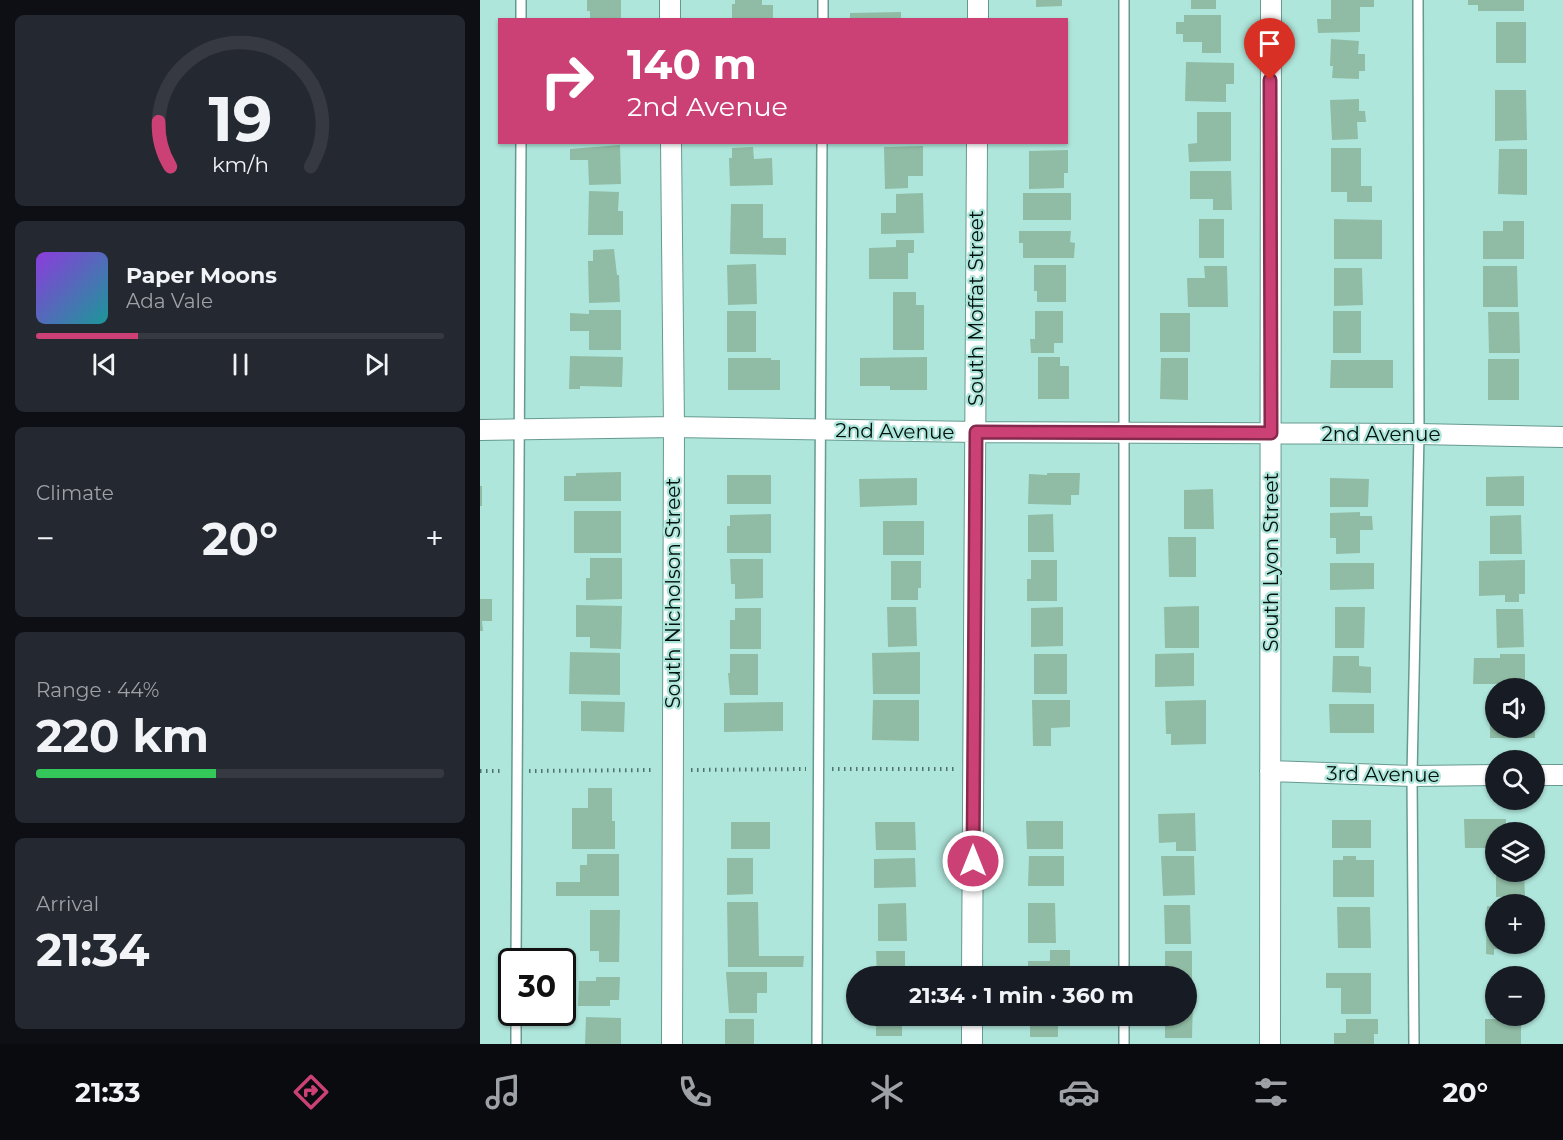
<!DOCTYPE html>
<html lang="en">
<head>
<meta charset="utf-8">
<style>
  :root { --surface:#171b24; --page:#242831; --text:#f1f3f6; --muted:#9ea1a6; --line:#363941; --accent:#cc4175 }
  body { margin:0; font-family:Montserrat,sans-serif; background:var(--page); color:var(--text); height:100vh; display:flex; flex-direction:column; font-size:22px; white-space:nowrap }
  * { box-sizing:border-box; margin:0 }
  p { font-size:20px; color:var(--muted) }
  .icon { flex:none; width:33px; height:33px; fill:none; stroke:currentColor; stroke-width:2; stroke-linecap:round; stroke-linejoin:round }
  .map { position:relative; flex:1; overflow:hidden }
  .details { display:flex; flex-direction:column; gap:15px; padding:15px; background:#0d0f14; width:480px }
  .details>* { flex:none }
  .hud { position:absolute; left:18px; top:18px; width:570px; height:126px; border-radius:0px; box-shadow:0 2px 4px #0004; background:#cc4175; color:#fff; overflow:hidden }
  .controls { position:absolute; left:1005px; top:678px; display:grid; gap:12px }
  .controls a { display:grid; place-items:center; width:60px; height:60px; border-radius:50%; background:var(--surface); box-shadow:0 2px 4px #0004; font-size:30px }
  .speed { position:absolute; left:18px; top:948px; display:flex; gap:12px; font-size:30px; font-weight:700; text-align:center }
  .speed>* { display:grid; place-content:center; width:78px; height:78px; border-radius:50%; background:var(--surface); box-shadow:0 2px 4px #0004; line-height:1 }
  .speed .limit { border:3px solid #111; border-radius:9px; background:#fff; color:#111 }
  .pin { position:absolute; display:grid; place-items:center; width:51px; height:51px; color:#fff; margin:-62px -26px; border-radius:50% 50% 50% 0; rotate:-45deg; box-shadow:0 0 6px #0007 }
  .pin .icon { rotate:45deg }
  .me { position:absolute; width:66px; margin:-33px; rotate:0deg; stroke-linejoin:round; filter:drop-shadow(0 0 4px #0008) }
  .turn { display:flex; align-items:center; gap:21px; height:126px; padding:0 30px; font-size:27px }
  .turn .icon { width:78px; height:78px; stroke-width:2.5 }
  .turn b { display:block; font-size:42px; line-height:51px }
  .big { font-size:45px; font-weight:700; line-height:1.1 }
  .details .widget { flex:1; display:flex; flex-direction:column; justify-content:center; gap:9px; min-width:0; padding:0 21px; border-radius:9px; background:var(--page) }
  .details .dial { align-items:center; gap:0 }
  .dial svg { height:156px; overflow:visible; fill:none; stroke:var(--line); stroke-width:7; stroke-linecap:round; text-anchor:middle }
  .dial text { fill:var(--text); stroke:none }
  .song { display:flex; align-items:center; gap:18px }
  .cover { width:72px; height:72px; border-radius:9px; background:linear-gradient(135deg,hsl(270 70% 55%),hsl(180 70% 35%)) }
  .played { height:6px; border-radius:3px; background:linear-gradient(90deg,var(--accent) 25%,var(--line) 25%) }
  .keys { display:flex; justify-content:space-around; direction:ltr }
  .heat { display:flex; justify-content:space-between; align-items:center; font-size:33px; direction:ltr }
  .charge { height:9px; border-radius:4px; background:linear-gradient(90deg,#34c759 44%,var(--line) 0) }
  .trip { position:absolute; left:366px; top:966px; width:351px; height:60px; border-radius:30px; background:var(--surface); box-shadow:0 2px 4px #0004; font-weight:700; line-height:60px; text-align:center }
  .tabs { display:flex; height:96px; justify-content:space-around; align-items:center; background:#090b0e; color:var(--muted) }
  .tabs .icon { width:42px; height:42px }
  .tabs .current { color:var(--accent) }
  .tabs b { font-size:27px; color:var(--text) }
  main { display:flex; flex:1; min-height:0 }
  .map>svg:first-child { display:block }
</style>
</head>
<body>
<main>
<section class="details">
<div class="widget dial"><svg viewBox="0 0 100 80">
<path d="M14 69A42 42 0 1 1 86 69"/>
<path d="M14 69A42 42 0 0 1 8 46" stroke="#cc4175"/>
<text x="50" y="56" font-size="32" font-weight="700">19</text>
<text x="50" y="72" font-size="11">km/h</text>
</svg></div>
<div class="widget">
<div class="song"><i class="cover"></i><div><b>Paper Moons</b><p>Ada Vale</p></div></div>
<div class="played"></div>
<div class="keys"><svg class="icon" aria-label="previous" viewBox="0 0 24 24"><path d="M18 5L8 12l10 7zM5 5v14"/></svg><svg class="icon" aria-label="pause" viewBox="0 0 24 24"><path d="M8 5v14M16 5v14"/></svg><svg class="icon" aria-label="next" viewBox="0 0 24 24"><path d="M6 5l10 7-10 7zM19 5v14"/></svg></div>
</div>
<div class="widget"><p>Climate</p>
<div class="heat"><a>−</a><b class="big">20°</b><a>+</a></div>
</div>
<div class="widget"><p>Range · 44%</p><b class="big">220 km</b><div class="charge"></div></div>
<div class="widget"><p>Arrival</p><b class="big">21:34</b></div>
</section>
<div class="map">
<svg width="1083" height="1044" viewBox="0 0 1083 1044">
  <rect width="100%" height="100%" fill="#afe6db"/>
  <!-- building -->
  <path fill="#90bca5" d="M107,0h34v20h-31v-9h-3z
    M255,0h27v5h11v15h-41v-16h3z
    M556,0h26v6l-26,1z
    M711,0h25v9h-25z
    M851,0h43v7h-14v25l-42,1 -1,-14h14z
    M988,0h56v11h-46v-6h-10z
    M421,12v8h-51v-7z
    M704,15h37v38h-19v-11h-19v-8h-7v-12h8z
    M1016,22h30v41h-30z
    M851,39l28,2 -1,13h7v17h-6v8l-27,-1 1,-12h-3z
    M706,62l48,1v21h-8v18l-41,-1z
    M1015,90h31l1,50 -32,1z
    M879,99v12h6l1,11h-9l1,17 -26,1 -2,-40z
    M717,112h34v49l-42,1 -1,-18 9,-1z
    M140,145l1,39 -32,1 -1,-25h-18v-11z
    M443,146v30h-15v12l-23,1 -1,-42z
    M273,147l1,12 18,-1 1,27 -43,1 -1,-28h3v-10z
    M851,148h30v38h11v16h-25v-10h-16z
    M1019,149h28v46l-29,-1z
    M588,150v23h-4v15l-35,1v-38z
    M710,171h41l1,39h-19v-11h-23z
    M109,191l30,1 -1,19h5v24h-35z
    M443,193l1,40 -43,1v-21h15v-19z
    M543,193h48v27h-48z
    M251,204h32v34h23v17l-56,-1z
    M719,219h25v39h-25z
    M854,219l48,1v39h-48z
    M1023,221h21v38h-41v-28h20z
    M539,231h52l-1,11 5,1 -1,15h-51v-15h-4z
    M416,240h18v13h-6v26h-39v-31l27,-1z
    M134,249l3,26h2l1,27 -31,1 -1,-42h5v-11z
    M276,264l1,40 -29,1 -1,-40z
    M554,265h32v37h-29v-11h-3z
    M724,266h23l1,41h-40l-1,-29h18z
    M1003,266h34l1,41h-35z
    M854,268h28l1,37 -29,1z
    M413,292h23v13h8v45h-31z
    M109,310h32v40h-32v-19h-19v-18l19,1z
    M247,311h29v41h-29z
    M555,311h28v32h-9v10h-23l-1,-14h5z
    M853,311h28v42h-28z
    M1008,312h31l1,41h-31z
    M680,313h30v39h-30z
    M90,356l53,1 -1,30 -42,-1v3h-11z
    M447,357v33h-37v-4h-30v-28z
    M558,357h22v9h9v33h-31z
    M248,358h43v2h9v30h-52z
    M681,358h27v42l-28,-1z
    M1008,359h31v41h-31z
    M851,360h62v28h-63z
    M141,472v29h-57v-25h12v-3z
    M567,473h33l-1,22h-8v10l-43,-1 1,-30 18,1z
    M247,475h44v29h-44z
    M1044,476v30h-38v-29z
    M437,478v27l-57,2 -1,-28z
    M850,478l39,1 -1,28h-38z
    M0,486h2v20h-2z
    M733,489l1,40h-30v-39z
    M94,511h47v42h-47z
    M880,512v4h12l1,14h-13v23l-24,1v-16h-6v-25z
    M291,514v39h-44v-27h3v-11z
    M573,514l1,38h-26v-37z
    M1041,515l1,39h-32v-38z
    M403,521h41v34h-41z
    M688,537h28v40h-27z
    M110,558h32v41l-36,1v-22h4z
    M250,559h33v39l-28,1v-15h-4z
    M551,560h26v41h-30v-22h4z
    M1045,560v34h-6v8h-14v-7l-26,1v-35z
    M411,561h30v27h-3v12h-27z
    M850,563h44v26l-44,1z
    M0,599h12v22h-10l1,10h-3z
    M96,605l46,1 -1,43 -31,-1v-11h-14z
    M719,606v42h-34l-1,-41z
    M407,607h29l1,39 -29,1z
    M583,607v39l-32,1v-39z
    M855,607h30l-1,41h-29z
    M255,608h26v41h-31v-29h5z
    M1016,609h27l1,38 -27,1z
    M90,652l50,1v42l-51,-1z
    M440,652v42h-47l-1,-41z
    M714,653v33l-39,1v-33z
    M250,654h28v41h-28l-2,-22h2z
    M554,654h33v40h-33z
    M1020,654h25v34h-26v-4h-26l1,-26h26z
    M853,656h26v10l12,1v26l-39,-1z
    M393,700h46v41l-47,-1z
    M552,700h38v27l-19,1v18h-18z
    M726,700v44l-35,1v-11h-5l-1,-33z
    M101,701l44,1 -1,30 -43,-1z
    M303,702v29l-59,1v-29z
    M1010,702h6v26h39v10h-45z
    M849,704h45v29h-44z
    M108,788h24v33h3v28h-43v-41h16z
    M715,813l1,38h-20v-9l-17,1 -1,-29z
    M984,819h42v13h-10v16h-31z
    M852,820h39v28h-39z
    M546,821h37v28h-36z
    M251,822h39v27h-39z
    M395,822h40l1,28h-40z
    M107,854h32v42h-63v-14h24v-17h7z
    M549,856h35v30h-36z
    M681,856h33l1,39 -32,1z
    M863,856h13v4h18v37h-41v-37h10z
    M247,858h26v36l-26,1z
    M435,858l1,29 -42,1v-29z
    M1016,872h28l1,24 -29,1z
    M247,902h31l1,54h45l-1,11h-75z
    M426,903l1,38h-29v-37z
    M548,903h27l1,40h-28z
    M684,905h26l1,39h-26z
    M1007,906l9,1v37h22v5h-24v6l-8,-1z
    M857,907h33l1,41h-33z
    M110,910h30l-1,52h-20v-11h-9z
    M570,950h20v26h-42v-15h22z
    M396,951h29v25h-28z
    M685,951h27v35h-6v-10h-21z
    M246,972h41v21h-10v20h-28z
    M846,973h45v41h-30v-26h-15z
    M1011,976h5v39h-6z
    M116,977h24l-1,23h-9v6h-32l1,-25h17z
    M706,998h7l-1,40h-27v-22h21z
    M396,1016h30v5h-4v15h-26z
    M546,1016h32v21h-28v-13h-4z
    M106,1017l35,1v26h-36z
    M245,1019h29v25h-29z
    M866,1019h32v15h-4v10h-40v-11h12z
    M1005,1019h36v25h-36z"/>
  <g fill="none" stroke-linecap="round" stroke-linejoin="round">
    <defs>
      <path id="lane" d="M644,0v976
        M41,20v-20
        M343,20v-20
        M36,962l5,-820
        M644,1016v28
        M36,1044v-32
        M337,1044l5,-902
        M934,1044l-2,-268 7,-342 -1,-434"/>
      <path id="street" d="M190,0v20
        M498,20v-20
        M191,142l3,285 -2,617
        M0,430l194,-3 302,5 443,2 144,3
        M790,771l142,5 84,-1
        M1054,775h29
        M492,976l5,-834
        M492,1044v-28
        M790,1044l1,-1044"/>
    </defs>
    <!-- lane casing -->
    <use href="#lane" stroke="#669a90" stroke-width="12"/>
    <!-- street casing -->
    <use href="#street" stroke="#669a90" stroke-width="22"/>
    <!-- path -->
    <path stroke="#4f726b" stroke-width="4" stroke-dasharray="1.5 4.5" stroke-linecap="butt" d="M352,769h124
      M211,770l115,-1
      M0,771h23
      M49,771l124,-1"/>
    <!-- lane -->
    <use href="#lane" stroke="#fff" stroke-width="9"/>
    <!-- street -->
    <use href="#street" stroke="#fff" stroke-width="20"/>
  </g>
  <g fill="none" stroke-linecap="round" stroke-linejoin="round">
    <defs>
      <path id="route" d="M493,861l3,-429 295,1 -1,-353"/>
    </defs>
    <!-- route casing -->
    <use href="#route" stroke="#852a4c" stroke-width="15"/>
    <!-- route -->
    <use href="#route" stroke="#cc4175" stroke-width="10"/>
  </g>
  <g text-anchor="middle" stroke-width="4.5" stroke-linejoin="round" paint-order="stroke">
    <!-- street labels -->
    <g font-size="20" fill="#00110e" stroke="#afe6db">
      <text transform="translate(496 308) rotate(-90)" y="7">South Moffat Street</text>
      <text transform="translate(415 431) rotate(1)" y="7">2nd Avenue</text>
      <text x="901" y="441">2nd Avenue</text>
      <text transform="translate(791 562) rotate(-90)" y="7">South Lyon Street</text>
      <text transform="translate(193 593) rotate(-90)" y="7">South Nicholson Street</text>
      <text transform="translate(903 774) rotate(1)" y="7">3rd Avenue</text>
    </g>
  </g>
</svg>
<div class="controls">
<a><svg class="icon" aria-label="sound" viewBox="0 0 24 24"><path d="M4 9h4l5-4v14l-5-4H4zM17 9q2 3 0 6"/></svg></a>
<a><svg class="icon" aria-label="search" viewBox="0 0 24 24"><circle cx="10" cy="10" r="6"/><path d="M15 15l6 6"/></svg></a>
<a><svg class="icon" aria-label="layers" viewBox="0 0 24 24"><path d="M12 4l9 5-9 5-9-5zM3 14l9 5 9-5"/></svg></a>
<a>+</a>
<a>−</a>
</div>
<div class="speed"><div class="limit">30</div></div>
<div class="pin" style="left:790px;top:80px;background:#d93025"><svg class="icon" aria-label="arrive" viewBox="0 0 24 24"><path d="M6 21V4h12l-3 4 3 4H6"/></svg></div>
<svg class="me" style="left:493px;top:861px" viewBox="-20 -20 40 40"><circle r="17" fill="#cc4175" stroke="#fff" stroke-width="3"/><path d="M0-11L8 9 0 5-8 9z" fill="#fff"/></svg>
<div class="trip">21:34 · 1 min · 360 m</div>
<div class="hud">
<div class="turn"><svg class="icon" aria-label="right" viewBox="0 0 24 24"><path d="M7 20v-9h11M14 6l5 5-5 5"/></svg><div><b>140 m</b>2nd Avenue</div></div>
</div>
</div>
</main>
<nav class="tabs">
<b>21:33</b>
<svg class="icon current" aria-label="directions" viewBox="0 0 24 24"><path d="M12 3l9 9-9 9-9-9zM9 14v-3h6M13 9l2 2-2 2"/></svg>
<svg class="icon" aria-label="music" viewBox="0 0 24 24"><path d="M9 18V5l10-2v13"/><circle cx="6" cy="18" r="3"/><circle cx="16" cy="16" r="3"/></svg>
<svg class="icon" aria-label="phone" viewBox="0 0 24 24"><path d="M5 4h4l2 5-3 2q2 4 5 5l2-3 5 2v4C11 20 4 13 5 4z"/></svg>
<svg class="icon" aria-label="climate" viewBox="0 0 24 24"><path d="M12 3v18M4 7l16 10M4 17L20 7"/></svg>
<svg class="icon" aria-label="car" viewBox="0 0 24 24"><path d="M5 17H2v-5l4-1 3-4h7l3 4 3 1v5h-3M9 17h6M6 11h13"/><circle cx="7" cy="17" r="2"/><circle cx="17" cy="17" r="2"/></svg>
<svg class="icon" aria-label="filters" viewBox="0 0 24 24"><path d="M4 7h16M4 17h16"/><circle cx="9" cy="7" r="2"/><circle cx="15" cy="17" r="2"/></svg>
<b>20°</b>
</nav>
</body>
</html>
